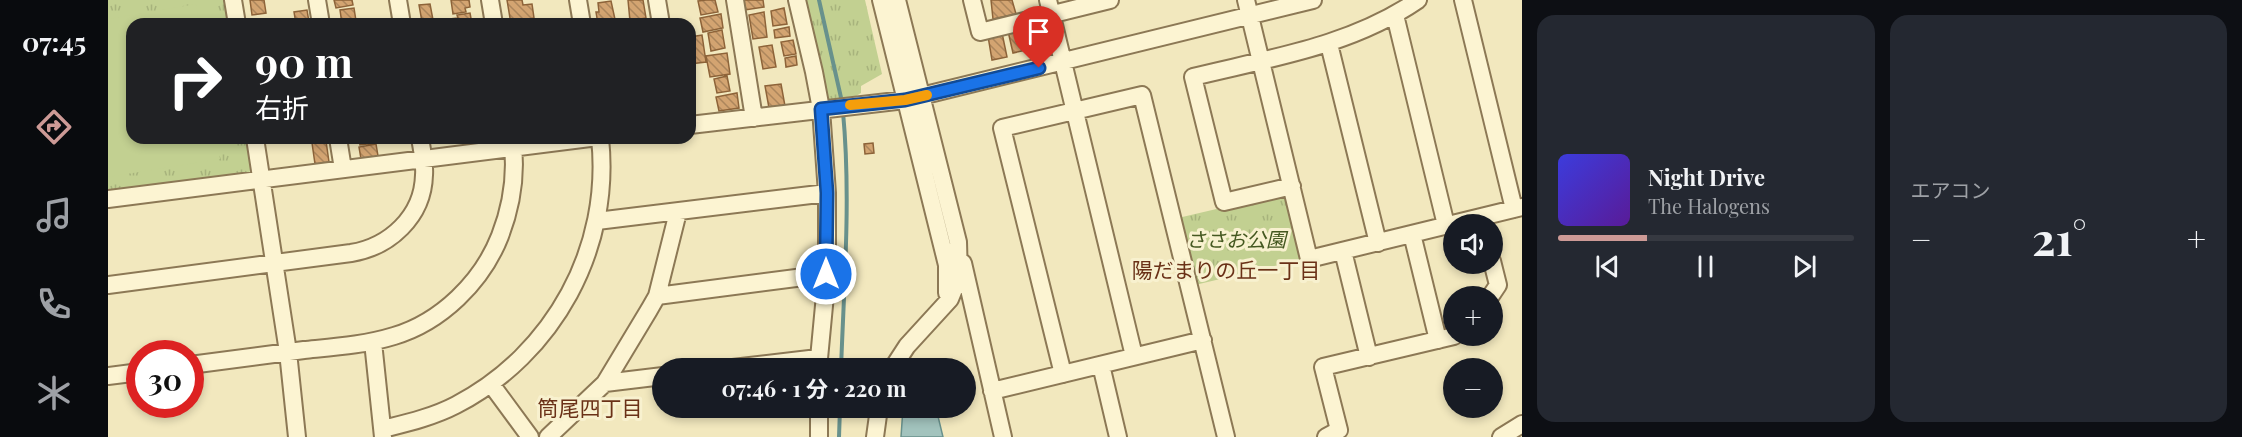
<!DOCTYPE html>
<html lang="ja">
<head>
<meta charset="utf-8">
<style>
  :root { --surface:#171b24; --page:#242831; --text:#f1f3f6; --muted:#9ea1a6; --line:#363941; --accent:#cd9a96 }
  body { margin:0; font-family:"Playfair Display","Noto Sans JP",serif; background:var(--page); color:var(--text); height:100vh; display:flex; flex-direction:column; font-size:22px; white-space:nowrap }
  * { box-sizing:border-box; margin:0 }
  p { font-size:20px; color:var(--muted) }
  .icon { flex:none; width:33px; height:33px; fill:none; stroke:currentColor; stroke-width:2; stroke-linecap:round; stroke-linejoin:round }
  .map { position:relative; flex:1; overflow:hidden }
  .panel { display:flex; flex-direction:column; gap:15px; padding:15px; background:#0d0f14; width:720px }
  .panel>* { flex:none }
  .banner { position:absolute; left:18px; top:18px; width:570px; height:126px; border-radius:18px; box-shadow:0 3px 9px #0003; background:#202124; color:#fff; overflow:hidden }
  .buttons { position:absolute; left:1335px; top:214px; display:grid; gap:12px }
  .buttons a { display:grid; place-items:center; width:60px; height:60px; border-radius:50%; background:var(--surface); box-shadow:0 3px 9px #0003; font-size:30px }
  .speed { position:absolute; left:18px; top:340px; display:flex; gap:12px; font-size:30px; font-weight:700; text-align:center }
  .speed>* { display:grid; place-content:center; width:78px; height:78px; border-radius:50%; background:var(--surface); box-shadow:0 3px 9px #0003; line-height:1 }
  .speed .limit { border:9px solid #d22; background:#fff; color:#111 }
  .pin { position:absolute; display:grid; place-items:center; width:51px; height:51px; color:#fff; margin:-62px -26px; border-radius:50% 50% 50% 0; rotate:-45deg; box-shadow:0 0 6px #0007 }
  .pin .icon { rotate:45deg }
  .me { position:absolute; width:66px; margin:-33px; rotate:0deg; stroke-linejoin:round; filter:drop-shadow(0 0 4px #0008) }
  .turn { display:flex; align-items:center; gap:21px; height:126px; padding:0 30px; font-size:27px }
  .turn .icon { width:78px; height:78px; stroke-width:2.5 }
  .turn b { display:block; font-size:42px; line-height:51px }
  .big { font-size:45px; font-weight:700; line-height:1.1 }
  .panel .widget { flex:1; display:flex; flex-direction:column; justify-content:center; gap:9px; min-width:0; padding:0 21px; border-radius:18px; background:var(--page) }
  .song { display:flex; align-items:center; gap:18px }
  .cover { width:72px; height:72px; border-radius:9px; background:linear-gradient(135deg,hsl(240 70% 55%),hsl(270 70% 35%)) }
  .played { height:6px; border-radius:3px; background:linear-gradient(90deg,var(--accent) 30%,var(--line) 30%) }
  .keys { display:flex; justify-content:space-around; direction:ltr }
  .heat { display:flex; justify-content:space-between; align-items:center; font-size:33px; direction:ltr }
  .panel .tiles { flex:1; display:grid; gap:15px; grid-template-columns:repeat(2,1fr) }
  .trip { position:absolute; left:544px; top:358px; width:324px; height:60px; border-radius:30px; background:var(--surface); box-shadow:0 3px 9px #0003; font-weight:700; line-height:60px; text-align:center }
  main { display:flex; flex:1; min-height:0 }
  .tab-bar { display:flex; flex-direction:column; width:108px; justify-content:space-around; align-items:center; background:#090b0e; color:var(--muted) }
  .tab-bar .icon { width:42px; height:42px }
  .tab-bar .on { color:var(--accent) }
  .tab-bar b { font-size:27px; color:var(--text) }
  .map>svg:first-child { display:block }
</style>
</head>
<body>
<main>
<nav class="tab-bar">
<b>07:45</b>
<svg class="icon on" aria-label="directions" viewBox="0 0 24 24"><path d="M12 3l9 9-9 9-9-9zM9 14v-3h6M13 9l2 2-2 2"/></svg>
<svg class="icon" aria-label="music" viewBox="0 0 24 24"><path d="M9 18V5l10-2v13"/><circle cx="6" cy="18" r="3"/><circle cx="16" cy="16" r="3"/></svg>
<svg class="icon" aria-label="phone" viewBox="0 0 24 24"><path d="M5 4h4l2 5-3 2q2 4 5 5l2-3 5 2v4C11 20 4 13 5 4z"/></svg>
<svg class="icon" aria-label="climate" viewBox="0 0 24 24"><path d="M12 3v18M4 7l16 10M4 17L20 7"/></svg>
</nav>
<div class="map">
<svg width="1414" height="437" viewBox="0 0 1414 437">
  <defs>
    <pattern id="grass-tufts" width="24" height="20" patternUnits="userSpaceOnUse" patternTransform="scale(1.5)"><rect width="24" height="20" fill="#c2d091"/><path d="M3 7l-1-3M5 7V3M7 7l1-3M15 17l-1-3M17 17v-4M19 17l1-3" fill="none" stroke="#a7b37c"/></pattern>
    <pattern id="building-back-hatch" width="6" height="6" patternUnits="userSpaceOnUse" patternTransform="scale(1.5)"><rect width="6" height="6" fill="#d3a471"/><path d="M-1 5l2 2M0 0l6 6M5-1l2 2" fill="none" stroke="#ac865c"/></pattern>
  </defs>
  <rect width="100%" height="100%" fill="#f2e8be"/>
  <!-- grass -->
  <path fill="url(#grass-tufts)" d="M0,0h116l4,24h-96v114h114l5,31 -3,6 -140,19z
    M694,0h63l17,74 -21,12v7l-8,5 -29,2z
    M1177,193l19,66 -109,26 -17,-67z"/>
  <!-- pitch -->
  <path fill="#c2d091" d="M88,4l3,20h-67v114h85l3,21 -112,18v-158z"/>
  <!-- water -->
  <path fill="#a2c3bd" stroke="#68918c" stroke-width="1.5" d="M795,408h33l7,29h-42z"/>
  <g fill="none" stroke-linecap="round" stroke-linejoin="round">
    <!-- stream -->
    <path stroke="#68918c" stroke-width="4" d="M711,0l23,102
      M733,369c3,-85 10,-172 2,-257
      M731,437l1,-29"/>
  </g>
  <!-- building -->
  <path fill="url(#building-back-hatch)" stroke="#8d6339" stroke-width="1.5" d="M142,0h14l2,13 -14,2z
    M226,0h18l1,5 -17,3z
    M343,0h18l1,7 -5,1 1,4 -13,2z
    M399,0h15l1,5 9,-1 2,14 -9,2 1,4h-15z
    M520,0h15l3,18 -16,3z
    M598,0h9l3,12 -17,3 -3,-14z
    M636,0h19l1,7 -19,3z
    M883,0h21l4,14 -23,5z
    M503,1l5,23h-18l-2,-12h3l-1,-9z
    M322,4l3,16 -11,2 -3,-17z
    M246,8l2,13 -5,1 1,2h-10l-2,-14z
    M676,8l3,16 -14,2 -2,-15z
    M199,10l2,12 -2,2h-11l-2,-12z
    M656,12l3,25 -14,2 -4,-24z
    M362,13l2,11h-21l-1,-5 8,-1 -1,-3z
    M613,14l2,14 -20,4 -3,-14z
    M939,20l6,21 -17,4 -6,-21z
    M681,27l1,9 -15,2 -1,-8z
    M918,27l5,22 -18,4 -5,-22z
    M614,30l3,18 -14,3 -3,-18z
    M894,33l5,24 -15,3 -4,-24z
    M594,35l4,27 -16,2v-27z
    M685,40l3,14 -12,2 -3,-14z
    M664,45l4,22 -13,2 -4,-22z
    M619,53l3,21 -20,3 -4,-21z
    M688,56l1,9 -11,2 -1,-9z
    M619,76l3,15 -13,2 -3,-14z
    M673,84l4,22 -16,2 -4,-22z
    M629,93l2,15 -20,3 -3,-14z
    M251,138h16v5l-15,2z
    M218,141l3,21 -14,2 -3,-21z
    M765,143l1,10 -9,1 -1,-10z
    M268,144l2,12 -17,3 -2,-12z"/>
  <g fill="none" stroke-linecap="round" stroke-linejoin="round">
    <defs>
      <path id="minor" d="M125,0l4,24
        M209,0l4,24
        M290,0l4,24
        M382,0l4,24
        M470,0l4,24
        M549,0l4,24
        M627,0l19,118
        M689,0l17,72 7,37 6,84v81l-9,95
        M773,0l66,265v28
        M864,0l8,32 130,-32
        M940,0l86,356
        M1138,0l63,259 213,-52
        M1355,0l51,209
        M1287,15l51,210
        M1221,44l49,199
        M582,125l215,-25 408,-100
        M147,138l33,214 9,85
        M230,138l5,31
        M1184,186l-68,16 -31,-125c77,-19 158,-31 225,-77
        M0,199l482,-61
        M489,221l230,-28
        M1304,234l26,106
        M1235,251l26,106
        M855,263l40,174
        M0,285l243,-32c38,-6 72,-36 73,-78 1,-12 -2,-25 -4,-37
        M549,296l170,-22
        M1382,297l8,-12 -6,-24
        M265,342l10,95
        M82,365c38,-5 76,-10 114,-15 30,-3 61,-5 90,-14 47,-14 88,-54 106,-100 12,-31 17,-64 12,-98
        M993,365l17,72
        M616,369l94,-11
        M784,369l15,-23 43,-47 9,-22 -1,-35 -61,-242
        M955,374l-61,-246 140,-33 84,342
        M0,376l32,-4
        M497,383l58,-7
        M383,384l39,53
        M884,391l211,-51
        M711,408v29
        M275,429c24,-6 50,-12 73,-24 98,-51 156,-157 144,-267
        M440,437l57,-54 44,-73 8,-14 21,-84
        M767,437l4,-29
        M1218,437l13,-7 -16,-63 131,-31
        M1393,437l21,-13"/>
    </defs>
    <!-- minor casing -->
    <use href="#minor" stroke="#8c7855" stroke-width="20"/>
    <!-- minor -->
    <use href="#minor" stroke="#fcf4d2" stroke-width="16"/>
  </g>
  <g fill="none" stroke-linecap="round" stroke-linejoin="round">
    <defs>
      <path id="route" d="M718,274l1,-81 -6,-84 84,-9 134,-32"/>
    </defs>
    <!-- route casing -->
    <use href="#route" stroke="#114b97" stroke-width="15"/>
    <!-- route -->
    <use href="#route" stroke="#1a73e8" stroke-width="10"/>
    <!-- slow -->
    <path stroke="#f59e0b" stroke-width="10" d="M742,105l55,-5 22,-5"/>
  </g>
  <g text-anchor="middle" stroke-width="6" stroke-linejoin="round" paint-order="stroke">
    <!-- park labels -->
    <g font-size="20" font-style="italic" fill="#445820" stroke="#f8f1cf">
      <text x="1128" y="247">ささお公園</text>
    </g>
    <!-- neighbourhood labels -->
    <g font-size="21" fill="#6a3117" stroke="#f8f1cf">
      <text x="1118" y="278">陽だまりの丘一丁目</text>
      <text x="482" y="416">筒尾四丁目</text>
    </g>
  </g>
</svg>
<div class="buttons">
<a><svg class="icon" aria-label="sound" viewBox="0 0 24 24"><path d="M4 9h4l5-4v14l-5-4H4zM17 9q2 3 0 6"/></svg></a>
<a>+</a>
<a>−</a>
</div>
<div class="speed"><div class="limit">30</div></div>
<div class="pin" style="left:931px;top:68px;background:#d93025"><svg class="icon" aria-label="arrive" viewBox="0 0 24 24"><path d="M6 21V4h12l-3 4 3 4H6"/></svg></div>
<svg class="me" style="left:718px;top:274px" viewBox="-20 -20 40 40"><circle r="17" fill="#1a73e8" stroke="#fff" stroke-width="3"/><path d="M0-11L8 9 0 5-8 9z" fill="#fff"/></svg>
<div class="trip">07:46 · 1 分 · 220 m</div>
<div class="banner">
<div class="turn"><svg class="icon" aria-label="right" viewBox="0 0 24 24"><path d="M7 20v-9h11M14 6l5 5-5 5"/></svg><div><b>90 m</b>右折</div></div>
</div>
</div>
<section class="panel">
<div class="tiles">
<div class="widget">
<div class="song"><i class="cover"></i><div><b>Night Drive</b><p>The Halogens</p></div></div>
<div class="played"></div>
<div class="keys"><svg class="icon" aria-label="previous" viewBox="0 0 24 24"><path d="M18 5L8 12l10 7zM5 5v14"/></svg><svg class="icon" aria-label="pause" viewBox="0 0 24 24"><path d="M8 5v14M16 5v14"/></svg><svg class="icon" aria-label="next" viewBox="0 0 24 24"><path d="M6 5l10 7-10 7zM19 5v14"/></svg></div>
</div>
<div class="widget"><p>エアコン</p>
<div class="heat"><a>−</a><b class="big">21°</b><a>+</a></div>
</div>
</div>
</section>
</main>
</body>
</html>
